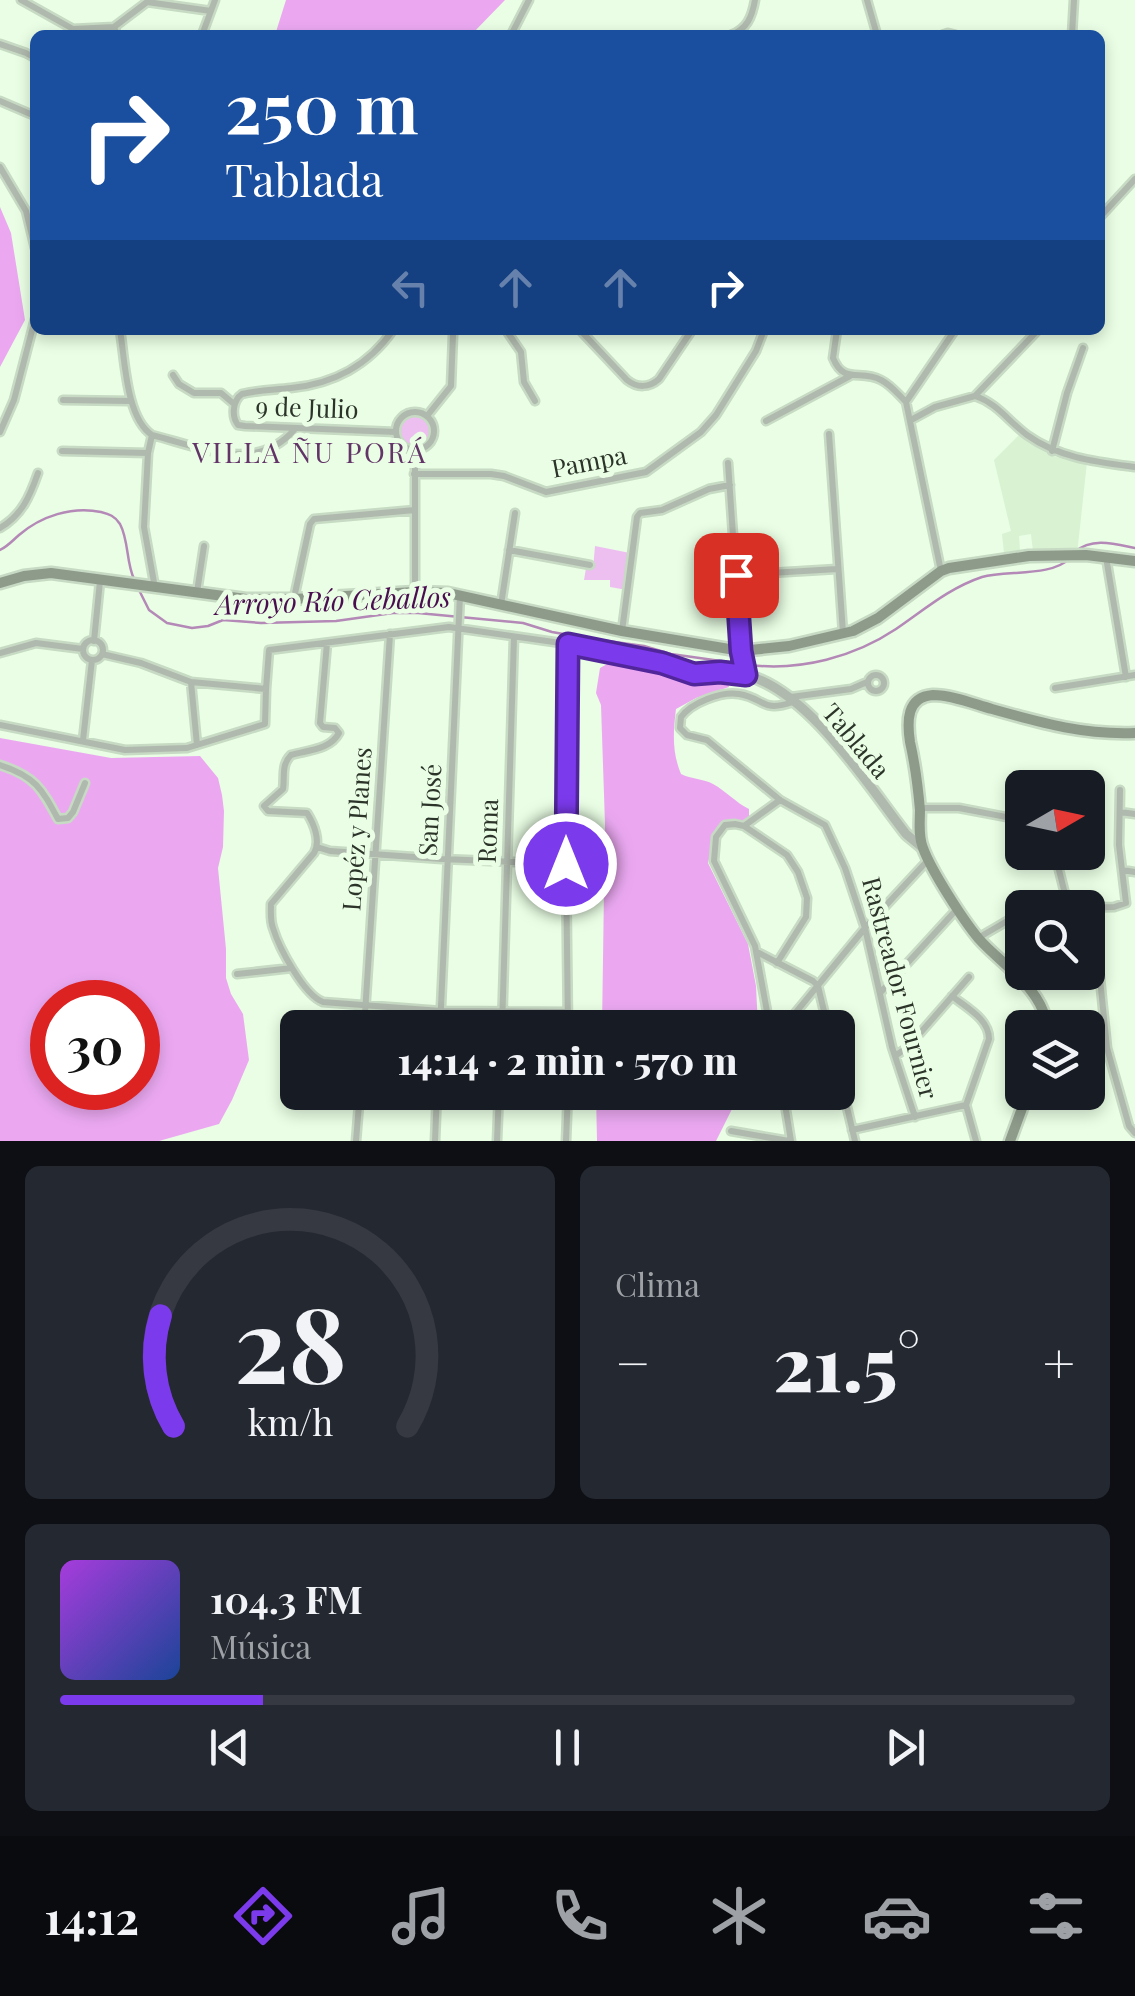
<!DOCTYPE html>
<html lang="es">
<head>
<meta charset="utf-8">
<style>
  :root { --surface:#171b24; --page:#242831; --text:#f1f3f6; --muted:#9ea1a6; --line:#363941; --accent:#7c3aed }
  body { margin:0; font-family:"Playfair Display",serif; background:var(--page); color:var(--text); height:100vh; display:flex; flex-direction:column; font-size:38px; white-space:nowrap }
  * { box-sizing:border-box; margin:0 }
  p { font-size:32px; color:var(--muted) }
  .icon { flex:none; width:55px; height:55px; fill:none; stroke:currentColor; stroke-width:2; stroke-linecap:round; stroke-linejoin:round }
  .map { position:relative; height:1141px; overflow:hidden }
  .panel { display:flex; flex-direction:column; gap:25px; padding:25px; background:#0d0f14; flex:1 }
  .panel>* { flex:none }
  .hud { position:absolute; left:30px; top:30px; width:1075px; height:305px; border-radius:15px; box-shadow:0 5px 15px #0003; background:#1a4fa0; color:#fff; overflow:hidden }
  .needle { width:65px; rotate:81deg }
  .buttons { position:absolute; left:1005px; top:770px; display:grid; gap:20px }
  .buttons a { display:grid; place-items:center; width:100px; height:100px; border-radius:15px; background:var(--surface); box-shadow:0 5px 15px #0003; font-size:50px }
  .speed { position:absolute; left:30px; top:980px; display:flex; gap:20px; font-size:50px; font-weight:700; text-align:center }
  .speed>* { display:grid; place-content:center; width:130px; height:130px; border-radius:50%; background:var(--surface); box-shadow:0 5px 15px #0003; line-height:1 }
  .speed .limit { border:15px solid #d22; background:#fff; color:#111 }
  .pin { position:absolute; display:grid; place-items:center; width:85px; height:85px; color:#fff; margin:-42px; border-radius:20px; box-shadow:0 5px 15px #0006 }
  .me { position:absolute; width:110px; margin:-55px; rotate:0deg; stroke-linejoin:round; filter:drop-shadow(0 0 8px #0008) }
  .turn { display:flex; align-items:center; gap:35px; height:210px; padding:0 30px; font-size:45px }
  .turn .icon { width:130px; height:130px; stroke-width:2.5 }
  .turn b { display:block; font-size:70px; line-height:85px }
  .lanes { display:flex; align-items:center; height:95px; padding:0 30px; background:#0003; justify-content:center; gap:50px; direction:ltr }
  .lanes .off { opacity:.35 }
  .big { font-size:75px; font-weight:800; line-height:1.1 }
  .panel .tile { flex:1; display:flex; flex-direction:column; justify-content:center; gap:15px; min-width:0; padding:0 35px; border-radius:15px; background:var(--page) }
  .panel .dial { align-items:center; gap:0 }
  .dial svg { height:260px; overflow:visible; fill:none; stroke:var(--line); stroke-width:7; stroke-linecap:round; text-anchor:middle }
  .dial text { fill:var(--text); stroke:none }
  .song { display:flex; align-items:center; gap:30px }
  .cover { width:120px; height:120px; border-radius:15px; background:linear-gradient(135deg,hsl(280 70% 55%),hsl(220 70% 35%)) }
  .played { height:10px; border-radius:5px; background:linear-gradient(90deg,var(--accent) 20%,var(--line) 20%) }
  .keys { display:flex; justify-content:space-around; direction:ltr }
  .heat { display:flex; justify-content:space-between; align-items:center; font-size:55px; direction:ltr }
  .panel .tiles { flex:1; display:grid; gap:25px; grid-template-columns:1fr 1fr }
  .tile:last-child { grid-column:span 2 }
  .trip { position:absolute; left:280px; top:1010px; width:575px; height:100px; border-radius:15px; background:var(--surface); box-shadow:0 5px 15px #0003; font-weight:800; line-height:100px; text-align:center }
  .dock { display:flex; height:160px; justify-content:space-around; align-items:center; background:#090b0e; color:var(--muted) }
  .dock .icon { width:70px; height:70px }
  .dock .active { color:var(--accent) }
  .dock b { font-size:45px; color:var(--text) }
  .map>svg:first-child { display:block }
</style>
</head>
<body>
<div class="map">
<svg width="1135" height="1141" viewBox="0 0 1135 1141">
  <rect width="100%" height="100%" fill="#e9fee4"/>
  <!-- built -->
  <path fill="#d8f2d2" d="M1019,435l37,22 31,5 -10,92 -44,-3 -2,-17 -12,2 1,15 -16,2 -2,-19 9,-3 -17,-71z"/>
  <!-- green -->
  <path fill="#edbff1" d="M396 431a19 19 0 1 1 38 0a19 19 0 1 1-38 0Z
    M595,546l35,7 -3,37 -17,-3v-7h-26l2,-12 7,1z"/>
  <!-- forest -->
  <path fill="#eba8f1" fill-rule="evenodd" d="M286,0h219l-34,35h-196z
    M0,207l11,26 14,87 -25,47z
    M609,663h15l53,14 51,5 1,5 -33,11 -20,11c-3,24 -4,43 5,65 10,5 23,5 32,10 13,7 22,18 36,25v7l-7,6 -16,-1 -9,6 -9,36 40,81 8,42 2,41h-156l3,-203 -4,-119 -5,-12 4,-25z
    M0,738l111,20 89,-2 18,22 4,17 2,16 -1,36 -5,21 8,81v29l5,16 12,20 6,46 -17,40 -13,24 -60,17h-159zM52,1002h86v86h-86z
    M596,1093v-1l144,1 -24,48h-119z"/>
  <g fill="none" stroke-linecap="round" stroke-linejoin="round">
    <!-- stream -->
    <path stroke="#b488b7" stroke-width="2.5" d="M0,550c8,-4 12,-9 19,-15 22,-19 53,-29 82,-23 8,2 14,4 19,12 9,17 6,38 14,55
      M1075,552c17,-15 40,-8 60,-4
      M139,590l10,20 18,13 25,5 16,-2 15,-6 38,3 75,-2 57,-8h25l105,10 29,9 34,6 58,8 27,8 71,10
      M750,665c51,6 104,-8 146,-36 28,-19 53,-41 86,-52 25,-7 70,0 88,-19"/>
    <defs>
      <path id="minor" d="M21,0l52,29 41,-2 3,8
        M867,0l10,35
        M114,27l33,-25 64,9
        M202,35l13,-35
        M511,35l18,-35
        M731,35c16,-6 21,-18 24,-35
        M942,35l6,-2 8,2
        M1072,35l2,-35
        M0,44l26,9 9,5
        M0,101l35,15
        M0,167l26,44 9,37
        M1100,217l35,-38
        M120,330c5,30 6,88 32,105l-4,18 -4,74 11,61
        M393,330c-24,35 -60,54 -102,58 -17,2 -33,2 -49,6 -9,6 -11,22 -4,31l7,1 151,6
        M506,330l15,22 3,30 11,19
        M580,330l47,50c10,8 22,8 32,-1l33,-49
        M837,330l-4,28c11,27 27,11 48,22 10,5 17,14 25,22
        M173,375l6,9 15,9h27l13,11
        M975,396l63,-66
        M63,400l68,1
        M396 431a19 19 0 1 1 38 0a19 19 0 1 1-38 0Z
        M427,416l24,-30 2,-51
        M911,420l24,-13 40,-11c22,7 34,26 52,39 32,23 70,27 108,32
        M766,421l84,-45
        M0,432l14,-32 21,-81
        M829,434l14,199
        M152,435c48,12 104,39 142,-5
        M415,450v142
        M62,451l86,2
        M1052,451l15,-58 16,-45
        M728,463l13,188
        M414,474h77l13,2 42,16 100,-20 55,-40 15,-17 40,-64 8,-21
        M0,528c22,-13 30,-32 38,-55
        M509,550l81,15
        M1106,557l20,120
        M941,571l-35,-169 49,-72
        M736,575l101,-6
        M197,592l7,-46
        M294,598l16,-74 4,-5 101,-9
        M501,605l14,-92
        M622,631l15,-114 3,-4 22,-3 47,-21 21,-4
        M83 650a10 10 0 1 1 20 0a10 10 0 1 1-20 0Z
        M94,641l6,-60
        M327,643l-7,80 3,4 12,1 4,5c-9,17 -31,17 -48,22 -10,10 -6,21 -8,34l-19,17 4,5 39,2c7,11 14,28 7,40l-43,51c0,8 -1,16 2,24 6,20 31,67 50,74l118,9 127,1
        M568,644l-2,220 2,164
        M0,653l36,-10 47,6
        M102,654l39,9 50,19 75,7 3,-39 180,-23 119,17 94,19 84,12
        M667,666l27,8 19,-1
        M868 683a8 8 0 1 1 16 0a8 8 0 1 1-16 0Z
        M191,682l6,63
        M1055,688l80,-13
        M791,697l60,-8 16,-7
        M793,702c-32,11 -28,-4 -54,-8 -18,-3 -48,9 -58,23l-1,11 7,7 20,5 73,60 45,25 20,43 20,60 27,119 23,70
        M0,725l125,25 62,-2 78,-24 1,-35
        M83,740l9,-80
        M0,765c35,11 42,24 58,54l10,-1 5,-6 12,-29
        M920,808h39l63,12
        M1120,812l15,2
        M744,826l43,29 11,17 9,26 -1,19 -29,46
        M317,847l13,4 112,8 124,5
        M1060,852l-1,18 9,36
        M1122,870l13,2
        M1063,908l51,-1 12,-4 -7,-58 1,-55
        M1088,932l5,6 4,11 10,99 22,78 6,7
        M978,938l36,-21 8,-3
        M759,953l54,28 5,5 10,42
        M237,974l55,-6
        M881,992l76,-83
        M952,996c15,12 37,23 37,43l-23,66 10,36
        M364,1028l26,-394
        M440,1028l20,-433
        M502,1028l12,-391
        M770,1028l-15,-82 -41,-85 2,-24 9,-12 10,-1 9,2 36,-26
        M783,1028l82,-100 64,-69
        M1088,1047l18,-3
        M895,1056l13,-9 61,-70
        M838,1069l17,72
        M783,1092l8,49
        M852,1130l114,-25
        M731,1131l58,10
        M356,1141l4,-49
        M435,1141l2,-49
        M497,1141l2,-49
        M566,1141l2,-49"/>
      <path id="tertiary" d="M741,651l5,24c63,16 121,109 160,159l17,14"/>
      <path id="secondary" d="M0,583l24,-7 27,-3 195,26h48l121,-7 33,1 174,38 119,20 48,-5 64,-15 25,-13 63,-47 8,-3 80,-12 57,-1 49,6
        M1047,1028c-3,-39 -44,-62 -68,-89 -16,-19 -48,-69 -56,-91 -5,-12 -3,-26 -3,-38 -2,-23 -5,-46 -10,-68 -3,-20 -4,-45 23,-47 19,0 41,9 59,14 50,14 91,26 143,24
        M1010,1141l18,-49"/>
    </defs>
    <!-- minor casing -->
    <use href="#minor" stroke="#c7dac3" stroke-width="11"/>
    <!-- tertiary casing -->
    <use href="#tertiary" stroke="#c7dac3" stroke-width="14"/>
    <!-- secondary casing -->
    <use href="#secondary" stroke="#c7dac3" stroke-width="15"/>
    <!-- minor -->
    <use href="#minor" stroke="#b0b9ae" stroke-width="6"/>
    <!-- tertiary -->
    <use href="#tertiary" stroke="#b0b9ae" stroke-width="9"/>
    <!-- secondary -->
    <use href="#secondary" stroke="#8e9b8b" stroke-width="10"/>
  </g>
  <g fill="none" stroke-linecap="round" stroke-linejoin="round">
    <defs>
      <path id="route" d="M566,864l2,-220 94,19 32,11 26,-2 26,3 -5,-24 -5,-76"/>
    </defs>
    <!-- route casing -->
    <use href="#route" stroke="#51269a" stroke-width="25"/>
    <!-- route -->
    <use href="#route" stroke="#7c3aed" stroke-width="18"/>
  </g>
  <g text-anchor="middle" stroke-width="10" stroke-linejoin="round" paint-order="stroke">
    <!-- street labels -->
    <g font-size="25" fill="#2c342a" stroke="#e9fee4">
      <text transform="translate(307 408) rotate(2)" y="9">9 de Julio</text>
      <text transform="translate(589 462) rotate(-11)" y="9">Pampa</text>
      <text transform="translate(856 741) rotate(50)" y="9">Tablada</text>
      <text transform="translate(430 810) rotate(-87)" y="9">San José</text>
      <text transform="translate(357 829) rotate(-86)" y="9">Lopéz y Planes</text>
      <text transform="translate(488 831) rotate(-88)" y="9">Roma</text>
      <text transform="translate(900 988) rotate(75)" y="9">Rastreador Fournier</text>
    </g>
    <!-- neighbourhood labels -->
    <g font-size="28" letter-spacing="2.5" fill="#633468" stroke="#e9fee4">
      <text x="310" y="463">VILLA ÑU PORÁ</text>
    </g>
    <!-- water labels -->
    <g font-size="28" font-style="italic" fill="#4a0e50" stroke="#e9fee4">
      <text transform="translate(333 601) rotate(-2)" y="10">Arroyo Río Ceballos</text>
    </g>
  </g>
</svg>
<div class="buttons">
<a><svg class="needle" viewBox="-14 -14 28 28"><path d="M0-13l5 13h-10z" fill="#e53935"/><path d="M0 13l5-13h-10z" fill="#9ea1a6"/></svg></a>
<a><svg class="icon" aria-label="search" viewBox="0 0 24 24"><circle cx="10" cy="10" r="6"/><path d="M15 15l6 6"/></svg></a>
<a><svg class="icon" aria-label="layers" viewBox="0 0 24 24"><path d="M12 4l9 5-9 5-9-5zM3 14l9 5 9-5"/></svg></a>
</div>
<div class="speed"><div class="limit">30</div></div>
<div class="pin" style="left:736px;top:575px;background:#d93025"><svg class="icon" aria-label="arrive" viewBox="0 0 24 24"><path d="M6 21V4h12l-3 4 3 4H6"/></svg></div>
<svg class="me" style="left:566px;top:864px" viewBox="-20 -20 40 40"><circle r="17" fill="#7c3aed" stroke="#fff" stroke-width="3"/><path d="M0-11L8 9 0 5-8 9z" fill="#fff"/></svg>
<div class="trip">14:14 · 2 min · 570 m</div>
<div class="hud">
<div class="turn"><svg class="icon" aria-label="right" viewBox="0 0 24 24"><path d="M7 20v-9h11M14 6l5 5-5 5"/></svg><div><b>250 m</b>Tablada</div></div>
<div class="lanes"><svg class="icon off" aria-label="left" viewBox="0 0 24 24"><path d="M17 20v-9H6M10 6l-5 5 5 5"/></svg><svg class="icon off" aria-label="ahead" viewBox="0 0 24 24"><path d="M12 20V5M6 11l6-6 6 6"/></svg><svg class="icon off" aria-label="ahead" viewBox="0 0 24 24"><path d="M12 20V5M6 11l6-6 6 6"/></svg><svg class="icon" aria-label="right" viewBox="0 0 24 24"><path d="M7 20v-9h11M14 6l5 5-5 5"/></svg></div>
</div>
</div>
<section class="panel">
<div class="tiles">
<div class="tile dial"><svg viewBox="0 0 100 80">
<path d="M14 69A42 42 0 1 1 86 69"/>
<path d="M14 69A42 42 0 0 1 10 35" stroke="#7c3aed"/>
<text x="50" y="56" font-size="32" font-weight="700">28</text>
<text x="50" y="72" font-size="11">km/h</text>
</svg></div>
<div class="tile"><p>Clima</p>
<div class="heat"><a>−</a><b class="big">21.5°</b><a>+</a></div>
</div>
<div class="tile">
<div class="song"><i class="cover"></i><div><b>104.3 FM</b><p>Música</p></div></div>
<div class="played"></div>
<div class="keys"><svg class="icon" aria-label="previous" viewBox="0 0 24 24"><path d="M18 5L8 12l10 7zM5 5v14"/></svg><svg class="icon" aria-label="pause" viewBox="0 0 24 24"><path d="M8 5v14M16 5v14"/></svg><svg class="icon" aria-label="next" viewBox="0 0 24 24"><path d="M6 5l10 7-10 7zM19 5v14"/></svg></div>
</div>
</div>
</section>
<nav class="dock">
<b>14:12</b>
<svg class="icon active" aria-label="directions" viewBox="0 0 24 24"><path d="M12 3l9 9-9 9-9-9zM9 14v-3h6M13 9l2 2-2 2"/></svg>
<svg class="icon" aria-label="music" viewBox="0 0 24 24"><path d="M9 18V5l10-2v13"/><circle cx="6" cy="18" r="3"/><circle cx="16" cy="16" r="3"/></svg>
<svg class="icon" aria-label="phone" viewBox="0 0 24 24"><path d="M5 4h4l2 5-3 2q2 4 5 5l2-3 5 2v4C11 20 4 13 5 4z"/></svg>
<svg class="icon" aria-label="climate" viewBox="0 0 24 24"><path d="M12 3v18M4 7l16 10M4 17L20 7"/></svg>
<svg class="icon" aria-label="car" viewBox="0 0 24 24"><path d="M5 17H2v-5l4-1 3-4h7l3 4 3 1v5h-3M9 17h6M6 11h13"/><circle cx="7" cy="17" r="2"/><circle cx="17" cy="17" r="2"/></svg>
<svg class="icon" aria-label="filters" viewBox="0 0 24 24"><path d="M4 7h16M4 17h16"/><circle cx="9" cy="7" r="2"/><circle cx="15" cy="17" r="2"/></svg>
</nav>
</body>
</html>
